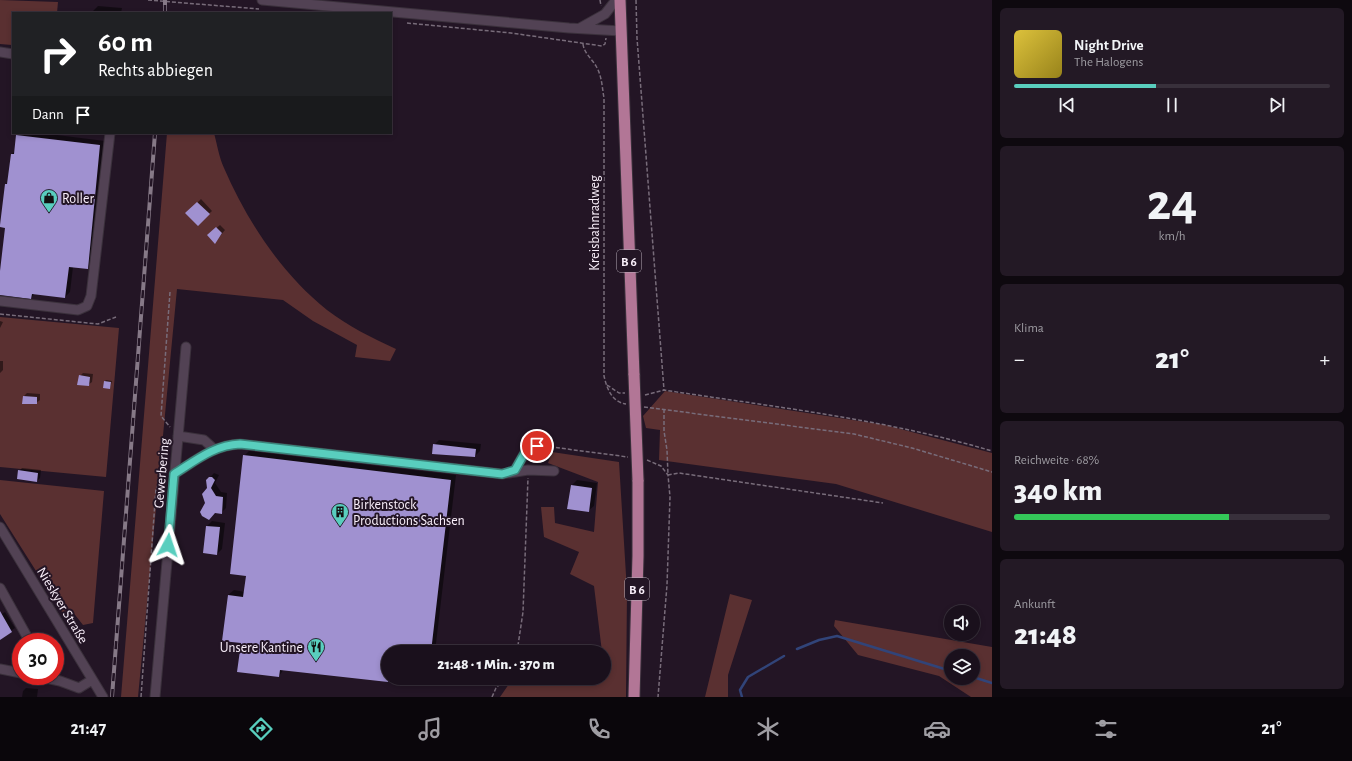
<!DOCTYPE html>
<html lang="de">
<head>
<meta charset="utf-8">
<style>
  :root { --surface:#1a101c; --page:#231925; --text:#f1f3f6; --muted:#9f9da3; --line:#38303b; --accent:#59cebe }
  body { margin:0; font-family:"Alegreya Sans",sans-serif; background:var(--page); color:var(--text); height:100vh; display:flex; flex-direction:column; font-size:15px; white-space:nowrap }
  * { box-sizing:border-box; margin:0 }
  p { font-size:13px; color:var(--muted) }
  .icon { flex:none; width:22px; height:22px; fill:none; stroke:currentColor; stroke-width:2; stroke-linecap:round; stroke-linejoin:round }
  .map { position:relative; flex:1; overflow:hidden }
  .sheet { display:flex; flex-direction:column; gap:8px; padding:8px; background:#0e090f; width:360px }
  .sheet>* { flex:none }
  .top-card { position:absolute; left:12px; top:12px; width:380px; height:122px; border-radius:0px; box-shadow:0 2px 6px #0003,0 0 0 1px var(--line); background:#202124; color:#fff; overflow:hidden }
  .buttons { position:absolute; left:944px; top:605px; display:grid; gap:8px }
  .buttons a { display:grid; place-items:center; width:36px; height:36px; border-radius:50%; background:var(--surface); box-shadow:0 2px 6px #0003,0 0 0 1px var(--line); font-size:20px }
  .speed { position:absolute; left:12px; top:633px; display:flex; gap:8px; font-size:20px; font-weight:700; text-align:center }
  .speed>* { display:grid; place-content:center; width:52px; height:52px; border-radius:50%; background:var(--surface); box-shadow:0 2px 6px #0003,0 0 0 1px var(--line); line-height:1 }
  .speed .limit { border:6px solid #d22; background:#fff; color:#111 }
  .pin { position:absolute; display:grid; place-items:center; width:34px; height:34px; color:#fff; margin:-17px; border:2px solid #fff; border-radius:50%; box-shadow:0 1px 4px #0007 }
  .me { position:absolute; width:44px; margin:-22px; rotate:5deg; stroke-linejoin:round; filter:drop-shadow(0 0 3px #0008) }
  .turn { display:flex; align-items:center; gap:14px; height:84px; padding:0 20px; font-size:18px }
  .turn .icon { width:52px; height:52px; stroke-width:2.5 }
  .turn b { display:block; font-size:28px; line-height:34px }
  .then { display:flex; align-items:center; height:38px; padding:0 20px; background:#0003; gap:8px; font-size:15px }
  .big { font-size:30px; font-weight:800; line-height:1.1 }
  .sheet .tile { flex:1; display:flex; flex-direction:column; justify-content:center; gap:6px; min-width:0; padding:0 14px; border-radius:6px; background:var(--page) }
  .sheet .dial { align-items:center; gap:0 }
  .dial b { font-size:52px; line-height:1 }
  .song { display:flex; align-items:center; gap:12px }
  .cover { width:48px; height:48px; border-radius:6px; background:linear-gradient(135deg,hsl(50 70% 55%),hsl(50 70% 35%)) }
  .played { height:4px; border-radius:2px; background:linear-gradient(90deg,var(--accent) 45%,var(--line) 45%) }
  .keys { display:flex; justify-content:space-around; direction:ltr }
  .heat { display:flex; justify-content:space-between; align-items:center; font-size:22px; direction:ltr }
  .charge { height:6px; border-radius:3px; background:linear-gradient(90deg,#34c759 68%,var(--line) 0) }
  .trip { position:absolute; left:381px; top:645px; width:230px; height:40px; border-radius:20px; background:var(--surface); box-shadow:0 2px 6px #0003,0 0 0 1px var(--line); font-weight:800; line-height:40px; text-align:center }
  .dock { display:flex; height:64px; justify-content:space-around; align-items:center; background:#0a060b; color:var(--muted) }
  .dock .icon { width:28px; height:28px }
  .dock .current { color:var(--accent) }
  .dock b { font-size:18px; color:var(--text) }
  main { display:flex; flex:1; min-height:0 }
  .map>svg:first-child { display:block }
</style>
</head>
<body>
<main>
<div class="map">
<svg width="992" height="697" viewBox="0 0 992 697">
  <rect width="100%" height="100%" fill="#231525"/>
  <!-- green -->
  <path fill="#5a3031" fill-rule="evenodd" d="M0,0l58,2 -1,11h-44l-1,32 -12,-1z
    M167,133h47c3,11 5,24 10,35 23,53 57,105 103,142 21,16 45,28 69,39l-6,12 -35,-4 2,-12 -44,-24 -30,-21 -106,-11 -39,408h-17z
    M0,317l119,11 -13,149 -106,-10z
    M665,391l220,34 107,28v79l-156,-48 -177,-24 1,-30 -14,-2 -3,-12z
    M552,452l67,10 8,129 -1,106h-126l9,-13 31,2 33,-8h31v-26h-2l-8,-66 -24,-12 9,-22 -35,-15 -3,-30h13l1,16 39,9 4,-50 -50,-19z
    M0,480l104,11 -11,132 -10,2 -11,-14 -10,1 -62,-98z
    M730,594l22,6 -24,75v22h-23z
    M835,620l157,27v50h-21l-32,-21 -81,-21 -24,-29zM951,656h22v22h-22z"/>
  <!-- shadow -->
  <path fill="#0007" d="M98,6l24,2 -1,5h-30z
    M20,133h21l64,8 -12,122 -5,5 -15,-1 -3,25 -5,5 -30,-4 -4,5 -31,-3 6,-68v-43l2,-2 4,-28 4,-4 1,-14z
    M201,199l11,12 -14,13 -11,-11z
    M220,225l5,5 -10,12 -7,-7z
    M0,321l3,1 -3,6z
    M0,361h3v9l-3,3z
    M83,373l10,1 -1,8 -4,3 -8,-9z
    M106,380l6,1 -2,7 -5,-7z
    M27,393l13,1v6l-4,3 -12,-7z
    M439,440l42,4 -1,7 -5,5 -41,-11z
    M249,451l207,24 -21,177h-47v26h44l-5,7 -143,-16 -5,7 -37,-34 -14,-47 6,-5 11,2 2,-17 -3,-119z
    M22,468l19,2 -1,8 -3,3 -18,-10z
    M214,473l5,2 -4,8 6,9 6,1 -1,15 -5,5 -15,-10 -3,-7 5,-8 -1,-7z
    M577,480l20,3 -3,23 -6,5 -16,-26z
    M212,521l13,2 -3,26 -5,5 -10,-28z
    M5,612l10,16 -13,9 -2,-3v-19z
    M26,688l12,1 -1,8h-15l1,-6z"/>
  <g fill="none" stroke-linecap="round" stroke-linejoin="round">
    <!-- stream -->
    <path stroke="#314479" stroke-width="2.5" d="M797,649l22,-9 18,-4 114,35
      M973,677l19,6
      M742,697l-2,-7 8,-13 36,-21"/>
  </g>
  <!-- building -->
  <path fill="#a091d0" d="M16,135l84,10 -12,124 -19,-2 -4,31 -33,-4 -1,5 -31,-4v-24l5,-43 -5,-1v-2l5,-41h2l4,-30h3z
    M197,202l13,12 -12,12 -13,-13z
    M216,227l6,6 -7,11 -8,-9z
    M79,375l11,2 -1,9 -12,-1z
    M104,381l7,1 -1,7 -7,-1z
    M23,396l14,1v7h-15z
    M433,444l43,5 -1,8 -43,-3z
    M243,455l208,25 -20,172h-43v30l-108,-12 -1,7 -42,-5 4,-29 -19,-2 6,-46 15,2 3,-21 -16,-2z
    M18,470l20,3 -1,9 -20,-3z
    M209,477h3l3,3 -4,8 5,8 7,1 -1,17 -7,-1 -6,7 -7,-4 -2,-4 5,-9 -3,-9 5,-6 -1,-8z
    M571,485l21,3 -3,24 -22,-3z
    M206,526l14,1 -3,28 -14,-2z
    M0,611l12,21 -12,8z
    M394,678h34l-1,8 -34,-4z"/>
  <g fill="none" stroke-linecap="round" stroke-linejoin="round">
    <defs>
      <path id="minor" d="M262,0l307,28 52,3
        M580,28l25,-14 11,-14
        M0,52l13,2
        M0,301l78,9 9,-4 4,-10 19,-163
        M178,436l26,4 10,9
        M515,470l12,-21 10,-4
        M174,474c21,-13 40,-29 66,-30l262,30 26,-4 26,1
        M0,527l103,170
        M0,588l30,54
        M0,669l21,4
        M36,676l24,5 19,7 13,-8
        M155,697l31,-350"/>
      <path id="major" d="M620,0l14,375
        M634,697l4,-141v-76"/>
    </defs>
    <!-- minor casing -->
    <use href="#minor" stroke="#3b313c" stroke-width="11"/>
    <!-- major casing -->
    <use href="#major" stroke="#3b313c" stroke-width="13"/>
    <!-- path -->
    <path stroke="#786c7a" stroke-width="1.5" stroke-dasharray="4 2" stroke-linecap="butt" d="M148,0l111,9
      M600,0l1,6
      M636,0l1,38 27,352
      M407,23l104,10 91,13 3,-2 1,-6
      M583,44c1,9 9,15 13,22 6,10 6,21 8,32v278c3,13 8,26 22,28
      M170,292l-9,124 9,11
      M0,314l98,10 18,-7
      M607,385l12,8h6
      M645,395l19,-5c110,17 221,29 328,61
      M644,407l210,27 58,14 80,24
      M664,409v22l3,19 1,25 11,-2 204,30
      M544,446l84,11
      M647,460l14,6 7,9 2,22 -3,88 -9,112
      M517,652l6,-40 5,-134
      M141,697l15,-209 10,-8
      M492,697l4,-9 9,-10"/>
    <!-- minor -->
    <use href="#minor" stroke="#524254" stroke-width="9"/>
    <!-- major -->
    <use href="#major" stroke="#b27696" stroke-width="11"/>
    <defs>
      <path id="rail" d="M165,13v-13
        M112,697l43,-564"/>
    </defs>
    <!-- rail casing -->
    <use href="#rail" stroke="#867987" stroke-width="4"/>
    <!-- rail -->
    <use href="#rail" stroke="#231525" stroke-width="2.5" stroke-dasharray="8" stroke-linecap="butt"/>
    <defs>
      <path id="major-bridge" d="M634,375l4,105"/>
    </defs>
    <!-- major-bridge casing -->
    <use href="#major-bridge" stroke="#3b313c" stroke-width="13" stroke-linecap="butt"/>
    <!-- major-bridge -->
    <use href="#major-bridge" stroke="#b27696" stroke-width="11"/>
  </g>
  <g fill="none" stroke-linecap="round" stroke-linejoin="round">
    <defs>
      <path id="route" d="M168,545l6,-71c21,-13 40,-29 66,-30l262,30 13,-4 12,-21 10,-3"/>
    </defs>
    <!-- route casing -->
    <use href="#route" stroke="#3a867c" stroke-width="10"/>
    <!-- route -->
    <use href="#route" stroke="#59cebe" stroke-width="7"/>
  </g>
  <!-- icons -->
  <defs>
    <symbol id="shop-pin" viewBox="-11 -11 22 30"><path d="M0 17L-7.5 6A9.5 9.5 0 1 1 7.5 6Z" fill="#59cebe" stroke="#231525"/><path d="M-5-2.5h2.3a2.7 3.5 0 0 1 5.4 0H5L5.5 6h-11ZM-1.5-2.5h3a1.5 2.3 0 0 0-3 0Z" fill="#111"/></symbol>
    <symbol id="building-pin" viewBox="-11 -11 22 30"><path d="M0 17L-7.5 6A9.5 9.5 0 1 1 7.5 6Z" fill="#59cebe" stroke="#231525"/><path d="M-4-6H4V6H1V3H-1V6H-4ZM-2.5-4.3h1.7v1.8h-1.7ZM.8-4.3h1.7v1.8H.8ZM-2.5-1h1.7V.8h-1.7ZM.8-1h1.7V.8H.8Z" fill="#111"/></symbol>
    <symbol id="restaurant-pin" viewBox="-11 -11 22 30"><path d="M0 17L-7.5 6A9.5 9.5 0 1 1 7.5 6Z" fill="#59cebe" stroke="#231525"/><path d="M-5-6h1v4h1v-4h1v4h1v-4h1v5L-1.5 .5V6h-2V.5L-5-1ZM5-6V6H3V1.5H1.5Q1.5-4 5-6Z" fill="#111"/></symbol>
  </defs>
  <g fill-rule="evenodd">
    <use href="#shop-pin" x="39" y="188" width="20" height="27"/>
    <use href="#building-pin" x="330" y="502" width="20" height="27"/>
    <use href="#restaurant-pin" x="306" y="637" width="20" height="27"/>
  </g>
  <g text-anchor="middle" stroke-width="4" stroke-linejoin="round" paint-order="stroke">
    <!-- shield labels -->
    <g fill="#231525" stroke="#b9aeba" stroke-width="1">
      <rect x="617" y="250" width="24" height="22" rx="3"/>
      <rect x="625" y="578" width="24" height="22" rx="3"/>
    </g>
    <g font-size="13" font-weight="bold" fill="#f9effa">
      <text x="629" y="266">B 6</text>
      <text x="637" y="594">B 6</text>
    </g>
    <!-- poi labels -->
    <g font-size="14" fill="#f9effa" stroke="#231525" text-anchor="start">
      <text x="62" y="203">Roller</text>
      <text x="353" y="509">Birkenstock<tspan x="353" dy="16">Productions Sachsen</tspan></text>
      <text x="303" y="652" text-anchor="end">Unsere Kantine</text>
    </g>
    <!-- street labels -->
    <g font-size="14" fill="#f9effa" stroke="#231525">
      <text transform="translate(594 223) rotate(-90)" y="5">Kreisbahnradweg</text>
      <text transform="translate(161 473) rotate(-85)" y="5">Gewerbering</text>
      <text transform="translate(63 605) rotate(59)" y="5">Nieskyer Straße</text>
    </g>
  </g>
</svg>
<div class="buttons">
<a><svg class="icon" aria-label="sound" viewBox="0 0 24 24"><path d="M4 9h4l5-4v14l-5-4H4zM17 9q2 3 0 6"/></svg></a>
<a><svg class="icon" aria-label="layers" viewBox="0 0 24 24"><path d="M12 4l9 5-9 5-9-5zM3 14l9 5 9-5"/></svg></a>
</div>
<div class="speed"><div class="limit">30</div></div>
<div class="pin" style="left:537px;top:446px;background:#d93025"><svg class="icon" aria-label="arrive" viewBox="0 0 24 24"><path d="M6 21V4h12l-3 4 3 4H6"/></svg></div>
<svg class="me" style="left:168px;top:545px" viewBox="-20 -20 40 40"><path d="M0-17L14 15 0 8-14 15z" fill="#59cebe" stroke="#fff" stroke-width="4"/></svg>
<div class="trip">21:48 · 1 Min. · 370 m</div>
<div class="top-card">
<div class="turn"><svg class="icon" aria-label="right" viewBox="0 0 24 24"><path d="M7 20v-9h11M14 6l5 5-5 5"/></svg><div><b>60 m</b>Rechts abbiegen</div></div>
<div class="then">Dann<svg class="icon" aria-label="arrive" viewBox="0 0 24 24"><path d="M6 21V4h12l-3 4 3 4H6"/></svg></div>
</div>
</div>
<section class="sheet">
<div class="tile">
<div class="song"><i class="cover"></i><div><b>Night Drive</b><p>The Halogens</p></div></div>
<div class="played"></div>
<div class="keys"><svg class="icon" aria-label="previous" viewBox="0 0 24 24"><path d="M18 5L8 12l10 7zM5 5v14"/></svg><svg class="icon" aria-label="pause" viewBox="0 0 24 24"><path d="M8 5v14M16 5v14"/></svg><svg class="icon" aria-label="next" viewBox="0 0 24 24"><path d="M6 5l10 7-10 7zM19 5v14"/></svg></div>
</div>
<div class="tile dial"><b>24</b><p>km/h</p></div>
<div class="tile"><p>Klima</p>
<div class="heat"><a>−</a><b class="big">21°</b><a>+</a></div>
</div>
<div class="tile"><p>Reichweite · 68%</p><b class="big">340 km</b><div class="charge"></div></div>
<div class="tile"><p>Ankunft</p><b class="big">21:48</b></div>
</section>
</main>
<nav class="dock">
<b>21:47</b>
<svg class="icon current" aria-label="directions" viewBox="0 0 24 24"><path d="M12 3l9 9-9 9-9-9zM9 14v-3h6M13 9l2 2-2 2"/></svg>
<svg class="icon" aria-label="music" viewBox="0 0 24 24"><path d="M9 18V5l10-2v13"/><circle cx="6" cy="18" r="3"/><circle cx="16" cy="16" r="3"/></svg>
<svg class="icon" aria-label="phone" viewBox="0 0 24 24"><path d="M5 4h4l2 5-3 2q2 4 5 5l2-3 5 2v4C11 20 4 13 5 4z"/></svg>
<svg class="icon" aria-label="climate" viewBox="0 0 24 24"><path d="M12 3v18M4 7l16 10M4 17L20 7"/></svg>
<svg class="icon" aria-label="car" viewBox="0 0 24 24"><path d="M5 17H2v-5l4-1 3-4h7l3 4 3 1v5h-3M9 17h6M6 11h13"/><circle cx="7" cy="17" r="2"/><circle cx="17" cy="17" r="2"/></svg>
<svg class="icon" aria-label="filters" viewBox="0 0 24 24"><path d="M4 7h16M4 17h16"/><circle cx="9" cy="7" r="2"/><circle cx="15" cy="17" r="2"/></svg>
<b>21°</b>
</nav>
</body>
</html>
